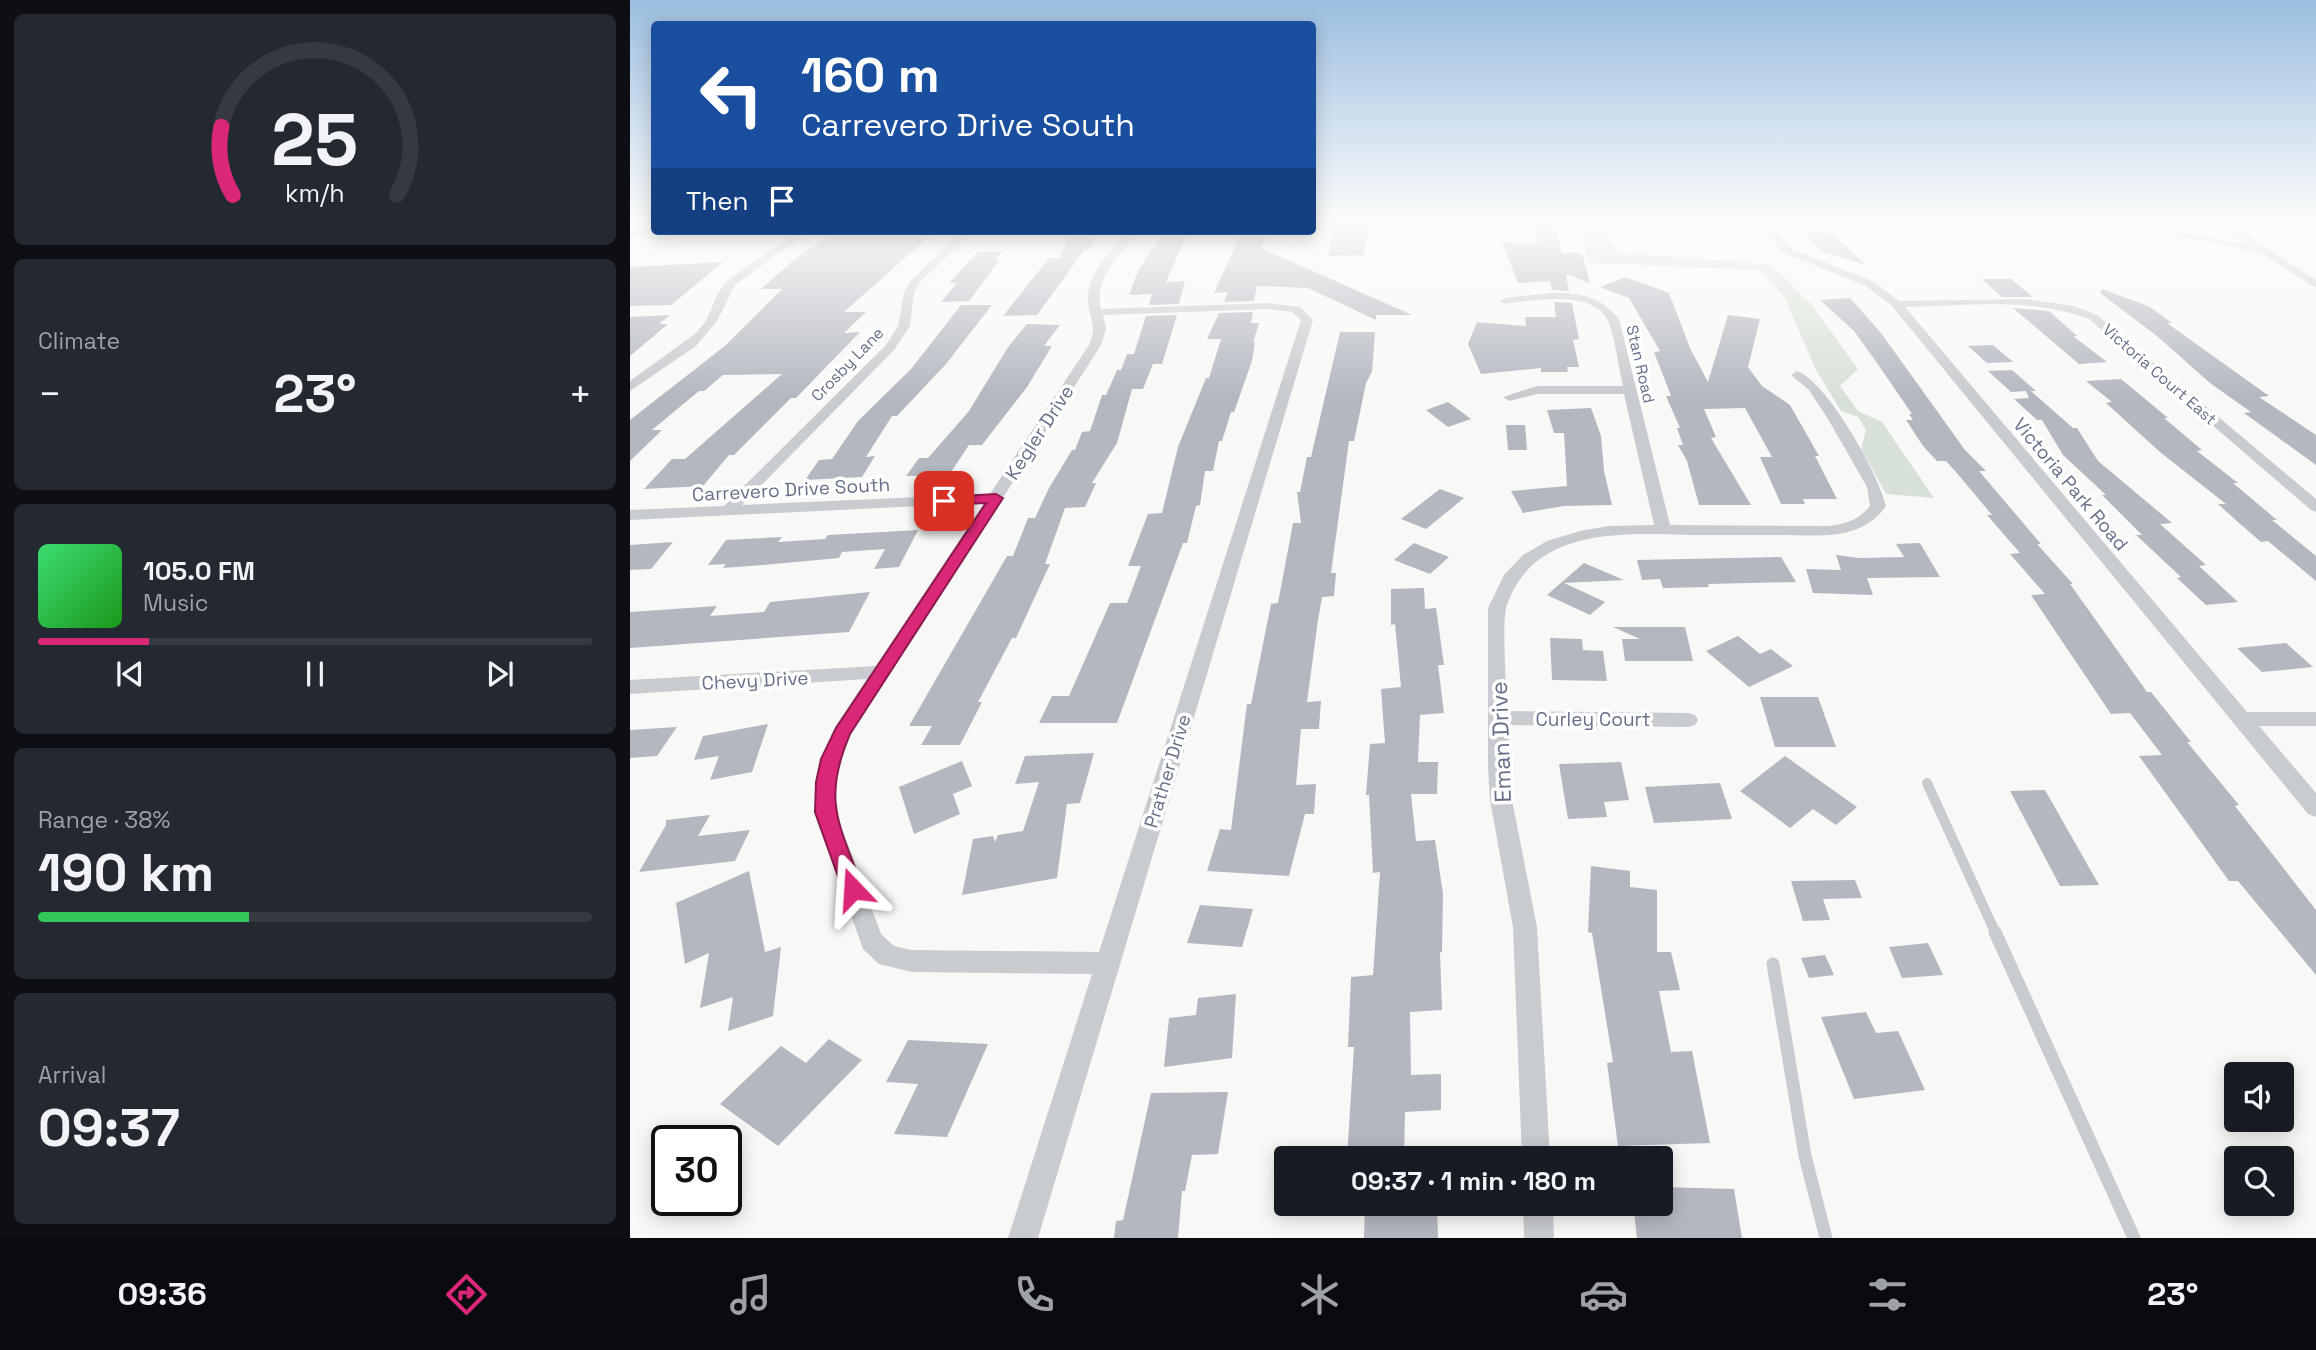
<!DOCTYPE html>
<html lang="en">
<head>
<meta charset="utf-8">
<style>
  :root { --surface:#171b24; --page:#242831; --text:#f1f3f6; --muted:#9ea1a6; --line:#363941; --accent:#db2777 }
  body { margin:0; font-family:"Space Grotesk",sans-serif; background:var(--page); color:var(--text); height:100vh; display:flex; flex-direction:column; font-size:26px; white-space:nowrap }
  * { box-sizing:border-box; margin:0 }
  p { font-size:23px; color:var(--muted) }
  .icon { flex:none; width:38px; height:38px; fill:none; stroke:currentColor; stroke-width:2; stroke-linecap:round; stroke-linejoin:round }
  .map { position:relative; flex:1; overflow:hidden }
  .panel { display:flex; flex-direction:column; gap:14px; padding:14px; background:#0d0f14; width:630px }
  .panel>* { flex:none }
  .hud { position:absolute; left:21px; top:21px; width:665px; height:214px; border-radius:7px; box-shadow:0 4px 18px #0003; background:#1a4fa0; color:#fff; overflow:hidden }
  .controls { position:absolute; left:1594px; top:1062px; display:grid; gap:14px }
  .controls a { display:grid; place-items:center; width:70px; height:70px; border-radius:7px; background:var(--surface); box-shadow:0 4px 18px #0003; font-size:35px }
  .speed { position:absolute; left:21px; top:1125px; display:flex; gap:14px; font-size:35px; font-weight:700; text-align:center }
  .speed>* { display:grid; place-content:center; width:91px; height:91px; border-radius:50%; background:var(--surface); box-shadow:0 4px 18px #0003; line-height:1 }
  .speed .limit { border:4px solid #111; border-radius:10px; background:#fff; color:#111 }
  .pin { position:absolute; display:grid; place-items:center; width:60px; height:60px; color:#fff; margin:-30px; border-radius:14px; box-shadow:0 4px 10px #0006 }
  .me { position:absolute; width:77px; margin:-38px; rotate:340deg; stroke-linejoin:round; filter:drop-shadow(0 0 5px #0008) }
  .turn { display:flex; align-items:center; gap:24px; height:147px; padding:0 35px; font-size:32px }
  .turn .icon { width:91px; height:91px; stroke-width:2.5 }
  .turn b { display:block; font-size:49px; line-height:60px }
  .then { display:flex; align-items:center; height:66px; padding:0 35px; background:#0003; gap:14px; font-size:26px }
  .big { font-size:52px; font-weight:700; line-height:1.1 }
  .panel .tile { flex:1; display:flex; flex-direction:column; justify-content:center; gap:10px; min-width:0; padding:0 24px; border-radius:10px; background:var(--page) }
  .panel .dial { align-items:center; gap:0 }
  .dial svg { height:182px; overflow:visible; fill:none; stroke:var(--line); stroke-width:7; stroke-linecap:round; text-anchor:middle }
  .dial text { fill:var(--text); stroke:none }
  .song { display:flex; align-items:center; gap:21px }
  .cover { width:84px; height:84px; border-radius:10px; background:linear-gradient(135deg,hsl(140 70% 55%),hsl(120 70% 35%)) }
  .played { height:7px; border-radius:4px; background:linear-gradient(90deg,var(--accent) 20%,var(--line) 20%) }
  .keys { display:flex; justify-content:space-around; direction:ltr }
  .heat { display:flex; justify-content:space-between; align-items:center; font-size:38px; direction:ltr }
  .charge { height:10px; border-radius:5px; background:linear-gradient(90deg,#34c759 38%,var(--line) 0) }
  .trip { position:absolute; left:644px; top:1146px; width:399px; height:70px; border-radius:7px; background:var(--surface); box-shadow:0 4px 18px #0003; font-weight:700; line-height:70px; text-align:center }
  .menu { display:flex; height:112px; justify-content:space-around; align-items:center; background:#090b0e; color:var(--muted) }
  .menu .icon { width:49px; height:49px }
  .menu .active { color:var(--accent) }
  .menu b { font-size:32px; color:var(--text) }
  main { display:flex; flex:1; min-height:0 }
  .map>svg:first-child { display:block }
</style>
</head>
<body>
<main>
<section class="panel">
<div class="tile dial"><svg viewBox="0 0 100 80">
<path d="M14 69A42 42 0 1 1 86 69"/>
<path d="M14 69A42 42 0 0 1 9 39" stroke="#db2777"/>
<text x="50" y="56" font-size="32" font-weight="700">25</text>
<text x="50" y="72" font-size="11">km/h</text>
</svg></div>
<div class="tile"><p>Climate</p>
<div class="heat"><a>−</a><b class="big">23°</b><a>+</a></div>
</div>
<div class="tile">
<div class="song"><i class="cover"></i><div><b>105.0 FM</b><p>Music</p></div></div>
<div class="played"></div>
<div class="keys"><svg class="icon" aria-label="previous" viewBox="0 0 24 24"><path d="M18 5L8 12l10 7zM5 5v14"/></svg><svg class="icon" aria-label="pause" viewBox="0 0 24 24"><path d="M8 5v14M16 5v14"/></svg><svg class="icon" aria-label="next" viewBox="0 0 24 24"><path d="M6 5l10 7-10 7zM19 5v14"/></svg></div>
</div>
<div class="tile"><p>Range · 38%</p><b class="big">190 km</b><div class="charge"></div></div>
<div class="tile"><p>Arrival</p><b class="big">09:37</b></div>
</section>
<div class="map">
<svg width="1686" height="1238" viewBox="0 0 1686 1238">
  <rect width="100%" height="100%" fill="#f8f9f6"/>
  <!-- green -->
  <path fill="#d8e1d7" d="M951,230l20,2 19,21 125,9 27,4 40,39 46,64 -18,17 18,25 24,11 52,76 -48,-4 -25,-45 5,-19 -8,-13 -17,-6 -25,-41 -32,-74 -25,-26 -171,-7z"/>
  <!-- building -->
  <path fill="#b3b7c0" d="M704,224l35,1 -5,30 -36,1z
    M905,224h21l6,29h20l8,30 -24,-9 3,17 -17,-1 -2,-9 -32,2 -16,-41 36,1z
    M443,231h25l-8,18h-5l-48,66 -34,1 46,-58h10z
    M612,231h26l-7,17 151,67h-36v5l-68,-32 -51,-2 -3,15 -30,1 4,-10 -14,1z
    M1199,231l37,34 -45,-14 -17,-18z
    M558,232l-22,50 19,-1 -6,23 -30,1 3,-11 -23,1 9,-24 14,-23 4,-1 6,-14z
    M204,233l98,1 -88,78h22l-22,21 16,-1 -64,66h-5l-57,57h-5l-26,31 -59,3 28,-30h13l97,-85 -59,1 -19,16h-5l-47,39h10l-32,31v-41l96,-75 56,-56h-21l34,-30z
    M348,252h24l-6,7h4l-31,42 -28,1 16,-19h-8z
    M93,262l-52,43 -41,1v-39z
    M995,277l44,16 21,55 18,34 20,-67 32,4 -12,48 14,19 28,19 29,51h-4l22,43h-34l2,5h-24l-21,-47h12l-27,-49 -41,1 12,28 -5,1 40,67h-52l-12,-44 -9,-16h5l-6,-17h3l-14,-32h5l-17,-44 6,-1 -31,-53 -29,-11z
    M1352,279h29l22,18h-31z
    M1472,289l48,18 22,16h-5l102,73 -10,1 57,38v30l-72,-52 7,-1 -41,-29 -53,-47 -57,-43z
    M1220,298l31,35 84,117 21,21h-7l62,73h-4l36,40h-3l77,108h4l40,50h-4l52,63 -4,1 81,104v65l-78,-94h-9l-90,-125 23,-1 -32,-42 -19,1 -80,-119 14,-1 -35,-40 10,-1 -33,-38h5l-36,-43 -10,-11h-9l-14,-15 -17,-26h7l-4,-6h3l-35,-51 -23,-32 -34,-31z
    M924,302l18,1 7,36 -6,1 6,27h-12l1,5h-27v-4l-60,6 -13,-30 9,-22 49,4 -1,-9h31z
    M331,305h31l-46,59 -49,52h-5l-26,41 9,-1 -13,21 -57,3 14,-20 13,-1 26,-38 53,-52z
    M1383,308l36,3 28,25h-4l34,26 -28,2z
    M623,312l-2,11h8l-6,20 2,-1 -3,19 -18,51h-3l-9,29h-3l-6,30h-8l-5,34 -4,1 -9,37h-4l-66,180h-78l13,-27h17l41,-93h17l14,-37h-13l20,-52 14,-1 16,-66 28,-69h3l12,-39h-14l12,-26z
    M40,315l-11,9h9l-38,32v-39z
    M547,315l-15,49h-9l-10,25h-11l-15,54 -25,40h4l-11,24 -20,1 -20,56h5l-34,74h-4l-34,64h4l-22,43h-39l11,-19h-23l98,-170h6l15,-38h7l14,-30 23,-38h3l7,-18 8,-1 12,-36h4l11,-25h4l6,-16h7l12,-38z
    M397,324l33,1 -16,21h8l-25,41 -45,58h-13l-20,30 -43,1 13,-18h9l41,-47 39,-64z
    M710,332h35l-3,40 -6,11 -12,58h-5l-18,132h5l-2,23 -12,1 -4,23 -11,82 14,-1 -2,28h-18l-5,56 20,-1 -2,30h-9l-16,62 -82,-5 13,-42 11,1 16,-126h4l20,-100 7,-1 15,-80h8l-4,-31h3l7,-35h4z
    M1363,345l20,17 -26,1 -19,-17z
    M1382,370l24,21h-5l42,37h4l21,33 74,62 -12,1 46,41 -7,1 39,36 -32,3 -29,-27 4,-1 -45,-42h6l-40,-40h4l-43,-40 -21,-35h-5l-23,-21 15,-1 -3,-7 -15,1 -23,-21z
    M1491,379l47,39h-4l38,32 -5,1 41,32h-5l44,37h-5l44,36v25l-48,-40 -7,1 -23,-20 -20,-18h8l-66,-52 -54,-49 6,-1 -26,-21z
    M818,402l23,17 -23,8 -22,-17z
    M961,408l10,28 3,35 8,34 -48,1 -41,7 -12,-22 56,-5 -3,-53h-10l-7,-23z
    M876,425h19l2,25h-19z
    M810,489l24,9 -38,31 -25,-10z
    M288,530l-19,37 -25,2 11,-20 -43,3 -3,6 -76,7 -40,3 3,-4 -18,1 18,-25 56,-3 -4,5 47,-3 3,-4z
    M43,542l-22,27 -21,1v-25z
    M784,543l35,14 -19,17 -36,-14z
    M1290,543l20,34 -73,1 6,17 -60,-2 -7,-24 35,1 -5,-15 23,3 45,-1 -8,-13z
    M1151,557l15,25 -88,2 1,3 -46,1 -3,-9 -18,1 -5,-20z
    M954,563l40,17 -60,3 41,19 -15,13 -43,-20z
    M794,588l1,21 11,-1 8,57h-6l6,48 -24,2 -2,47h20l-1,32h-26l5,47 19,-1 8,54 -1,58h-2l2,58 -32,2 1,63 30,-1v36l-36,2 -1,46h-57l7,-111h-6l3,-70 22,-2 7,-103 -7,1 -4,-78h-3l4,-51 15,-1 -4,-54 20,-2 -6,-63 -4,1v-36z
    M240,592l-21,40 -219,16v-36l87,-6 -7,10 54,-4 6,-10z
    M983,627h72l8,34h-68l-3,-22h18z
    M1108,636l22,18 11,-5 22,17 -44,21 -43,-36z
    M920,638l32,1 1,11 20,1 4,30 -55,-1z
    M1656,643l27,24 -51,5 -25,-24z
    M1130,697h58l18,50h-61z
    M138,724l-16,48 -42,8 9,-24 -25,4 9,-24z
    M47,727l-20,29 -27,2v-28z
    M464,753l-14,50 -13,1 -10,74 -95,17 11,-56 20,-3 2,6 3,-7 25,-4 16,-49 -24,2 10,-28z
    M1155,756l72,51 -21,18 -23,-16 -23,19 -50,-37z
    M332,761l10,25 -19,8 7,20 -46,20 -15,-47z
    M991,762l8,38 -25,2 3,15 -39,2 -9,-55z
    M1090,783l12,36 -78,4 -9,-36z
    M1415,790l54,95 -39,1 -50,-95z
    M80,815l-12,21 52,-6 -15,31 -96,11 27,-47v-5z
    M961,866l39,5v16l27,3v62h14l9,38 -21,1 12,61 21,-1 18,92 -92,3 -11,-83 6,-1 -21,-129 -4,-1z
    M119,871l16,81 16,-5 -8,69 -45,15 5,-34 -33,11 9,-55 -24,11 -9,-61z
    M1225,880l7,18 -39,1 7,21 -27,1 -12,-40z
    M570,905l53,4 -11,38 -55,-4z
    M1298,943l15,32 -41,3 -13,-31z
    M1195,955l9,20 -25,3 -8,-20z
    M606,994l-4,64 -68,9 5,-49 27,-3 2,-17z
    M1236,1012l10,21 22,-2 27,59 -71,9 -33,-82z
    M199,1039l33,21 -84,86 -58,-42 61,-58 25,17z
    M278,1040l80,4 -41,93 -53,-3 24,-50 -32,-2z
    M598,1092l-10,62 -26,1 -7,36h-3l-4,47h-64l2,-17 7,-1 28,-127z
    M1031,1187l73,2 8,49h-105l-4,-34h28z
    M735,1204h72l1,34h-74z"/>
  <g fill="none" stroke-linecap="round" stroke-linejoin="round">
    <!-- lane-far1 -->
    <path stroke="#c8cbcf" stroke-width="10" d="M1297,783l69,151"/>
    <!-- lane -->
    <path stroke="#c8cbcf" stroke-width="13" d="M1365,932l139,306
      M1143,964l32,192 21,82"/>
    <!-- street -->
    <path fill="#c8cbcf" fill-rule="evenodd" d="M15,224h9v3l-24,13v-7z
      M1065,224h76l16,21 8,5 79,32 25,19 126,-2 49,7 23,9 219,184v13l-5,-2 -222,-191c-58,-22 -124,-13 -184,-12l342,405h69v14h-57l57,67v24l-8,-3 -416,-508 -26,-20 -79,-32 -8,-5 -14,-19 -65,-3z
      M1484,224h21l112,20 -29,-20h12l86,56v8l-57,-36z
      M168,231h11l-74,54 -18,36 -21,25 -66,45v-10l66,-48 10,-12 12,-28 9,-12z
      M333,231h11l-54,51 -6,11 -4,33 -16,24 -152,155 248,-11 99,-149c10,-23 -2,-27 -1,-48 0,-26 26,-48 40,-66h10c-17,23 -45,46 -37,78l168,-6 31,4 13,13 -275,918h-30l84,-264 -180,-2 -33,-8 -16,-15 -49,-137 2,-30 5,-23 14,-32 32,-48 -237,15v-14l246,-14 108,-163 -354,17v-10l94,-4 162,-161 12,-19 6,-33 7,-13zM639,309l23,3 9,8 -202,632 -187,-2 -18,-4 -13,-12 -45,-122v-30l5,-23 10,-25 250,-389 5,-16 -3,-14z
      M918,293c28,-1 53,3 71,26l51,206 158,1c17,-2 31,-6 42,-20l-3,-19 -39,-68 -19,-29 -18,-15 6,-4c30,10 82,104 89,135 -25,36 -69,29 -107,29 -30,0 -60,0 -90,0 -67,-2 -156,-7 -182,70 -6,17 0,84 0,106l181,2 7,2 3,5 -3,5 -7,2 -180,-2 4,75 25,127 13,231h-28l-9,-231 -23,-127 -2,-31v-161l16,-33 19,-20 24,-14 33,-10 29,-5 45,-1 -30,-131h-87l-28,7 -6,-4 34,-11h86c-5,-20 -7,-45 -15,-65 -14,-32 -76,-21 -103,-17l-6,-3 6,-3z
      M893,1204h30l1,34h-30z"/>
  </g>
  <!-- sky -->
  <linearGradient id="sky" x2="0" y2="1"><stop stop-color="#9bbee0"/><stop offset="0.56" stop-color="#fcfcfb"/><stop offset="1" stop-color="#fcfcfb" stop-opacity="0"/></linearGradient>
  <rect width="1686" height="397" fill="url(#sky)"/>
  <!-- route -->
  <path fill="#db2777" stroke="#8e194d" stroke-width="2" d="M366,494l7,4 -153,236c-29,68 -10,91 13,155l-3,7 -7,2 -8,-2 -30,-84 1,-30 5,-23 15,-31 150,-225 -42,2 -7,-4 7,-4z"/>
  <g text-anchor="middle" stroke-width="7" stroke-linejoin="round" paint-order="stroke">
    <!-- far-street labels -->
    <g font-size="16" fill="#667188" stroke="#fff">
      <text transform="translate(217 364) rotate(-46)" y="6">Crosby Lane</text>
      <text transform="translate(1011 364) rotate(77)" y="6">Stan Road</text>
      <text transform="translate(1530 374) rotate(41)" y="6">Victoria Court East</text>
    </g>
    <!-- street labels -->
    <g font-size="19" fill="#667188" stroke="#fff">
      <text transform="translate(409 432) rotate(-57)" y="7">Kegler Drive</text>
      <text transform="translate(1441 484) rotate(50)" y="7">Victoria Park Road</text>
      <text transform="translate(161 489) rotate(-3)" y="7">Carrevero Drive South</text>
      <text transform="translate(125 680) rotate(-3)" y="7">Chevy Drive</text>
      <text x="963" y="726">Curley Court</text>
      <text transform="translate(537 771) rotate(-73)" y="7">Prather Drive</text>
    </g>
    <!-- near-street labels -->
    <g font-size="23" fill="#667188" stroke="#fff">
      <text transform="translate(871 742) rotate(-92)" y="8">Eman Drive</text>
    </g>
  </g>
</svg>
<div class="controls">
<a><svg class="icon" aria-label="sound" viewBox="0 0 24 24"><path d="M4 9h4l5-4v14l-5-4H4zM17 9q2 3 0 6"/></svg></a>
<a><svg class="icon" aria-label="search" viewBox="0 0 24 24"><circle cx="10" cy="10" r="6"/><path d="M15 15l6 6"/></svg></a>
</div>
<div class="speed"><div class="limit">30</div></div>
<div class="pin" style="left:314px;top:501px;background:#d93025"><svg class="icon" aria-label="arrive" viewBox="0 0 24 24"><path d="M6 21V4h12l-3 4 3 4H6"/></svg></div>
<svg class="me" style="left:223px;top:889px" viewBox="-20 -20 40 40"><path d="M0-17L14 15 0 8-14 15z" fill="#db2777" stroke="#fff" stroke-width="4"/></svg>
<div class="trip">09:37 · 1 min · 180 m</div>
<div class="hud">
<div class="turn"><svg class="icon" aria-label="left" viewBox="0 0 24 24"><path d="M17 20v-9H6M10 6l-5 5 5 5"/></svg><div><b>160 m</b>Carrevero Drive South</div></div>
<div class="then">Then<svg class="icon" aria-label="arrive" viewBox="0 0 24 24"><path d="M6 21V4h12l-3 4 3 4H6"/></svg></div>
</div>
</div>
</main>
<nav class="menu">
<b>09:36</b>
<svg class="icon active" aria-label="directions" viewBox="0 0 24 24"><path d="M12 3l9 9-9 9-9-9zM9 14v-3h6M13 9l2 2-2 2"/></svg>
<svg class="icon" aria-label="music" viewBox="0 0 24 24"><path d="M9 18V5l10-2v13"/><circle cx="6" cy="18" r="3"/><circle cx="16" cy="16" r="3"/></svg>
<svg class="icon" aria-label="phone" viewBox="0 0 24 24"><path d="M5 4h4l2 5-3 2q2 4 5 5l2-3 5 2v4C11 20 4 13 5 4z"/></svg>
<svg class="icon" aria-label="climate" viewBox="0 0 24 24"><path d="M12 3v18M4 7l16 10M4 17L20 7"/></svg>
<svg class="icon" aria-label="car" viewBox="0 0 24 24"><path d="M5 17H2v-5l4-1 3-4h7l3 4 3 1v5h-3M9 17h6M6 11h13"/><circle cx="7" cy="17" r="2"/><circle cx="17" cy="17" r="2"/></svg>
<svg class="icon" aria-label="filters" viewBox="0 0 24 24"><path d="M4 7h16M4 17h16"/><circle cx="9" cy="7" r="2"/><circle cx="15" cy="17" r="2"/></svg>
<b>23°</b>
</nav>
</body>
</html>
